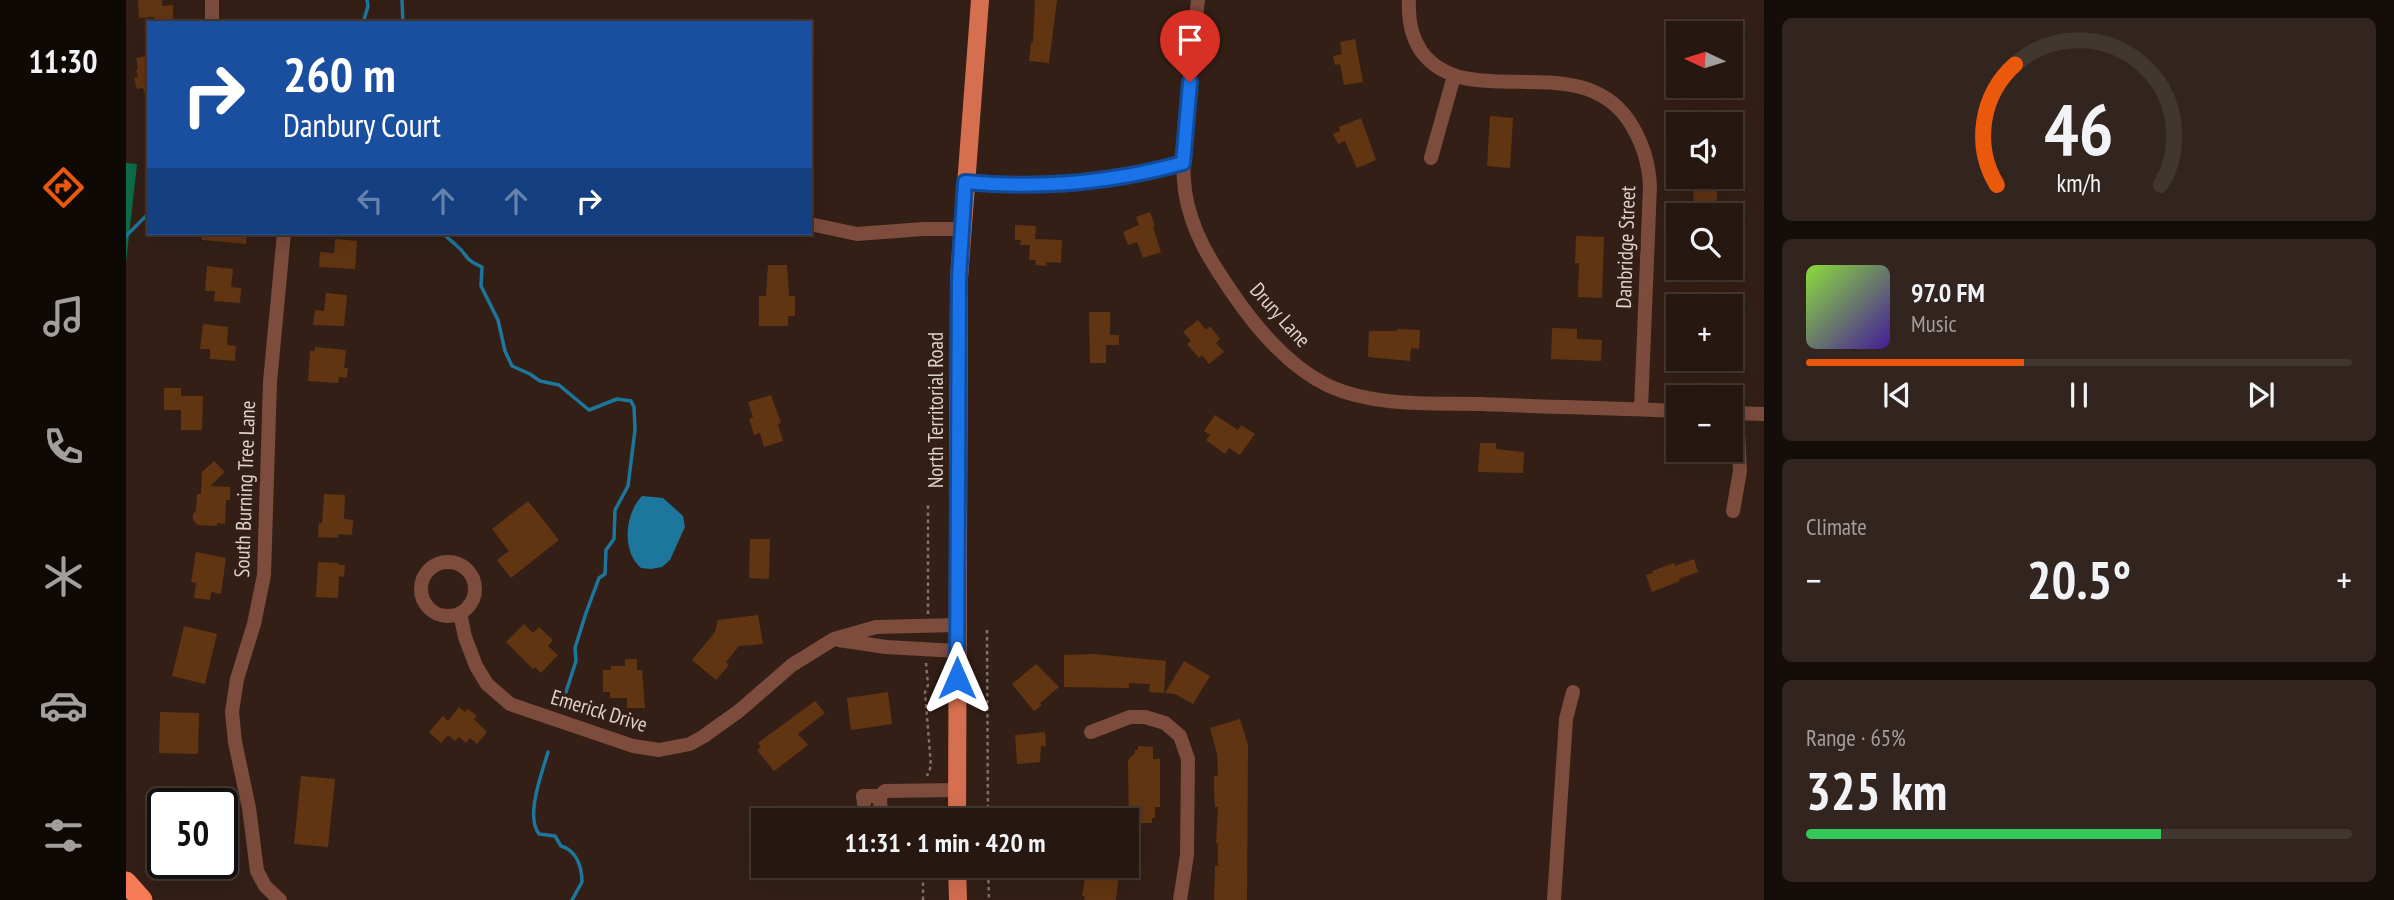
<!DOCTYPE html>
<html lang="en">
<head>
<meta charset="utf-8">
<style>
  :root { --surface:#261710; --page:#32241e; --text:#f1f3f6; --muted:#a49f9f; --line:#423630; --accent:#ea580c }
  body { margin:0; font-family:"PT Sans Narrow",sans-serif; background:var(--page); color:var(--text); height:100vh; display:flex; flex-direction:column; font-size:26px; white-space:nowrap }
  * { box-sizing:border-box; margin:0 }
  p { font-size:23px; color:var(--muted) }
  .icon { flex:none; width:38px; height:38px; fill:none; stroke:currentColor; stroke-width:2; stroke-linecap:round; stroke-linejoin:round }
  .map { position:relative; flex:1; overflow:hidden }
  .drawer { display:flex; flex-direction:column; gap:18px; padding:18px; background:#150d09; width:630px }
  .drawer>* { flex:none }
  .banner { position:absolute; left:21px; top:21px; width:665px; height:214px; border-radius:0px; box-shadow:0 7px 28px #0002,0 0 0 2px var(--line); background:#1a4fa0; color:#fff; overflow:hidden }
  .needle { width:46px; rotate:274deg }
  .tools { position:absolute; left:1540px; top:21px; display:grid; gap:14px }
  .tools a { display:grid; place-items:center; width:77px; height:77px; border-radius:0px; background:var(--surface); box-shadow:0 7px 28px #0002,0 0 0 2px var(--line); font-size:35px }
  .speed { position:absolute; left:21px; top:788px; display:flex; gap:14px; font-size:35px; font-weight:700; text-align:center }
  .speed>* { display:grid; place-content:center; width:91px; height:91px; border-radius:50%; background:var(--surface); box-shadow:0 7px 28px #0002,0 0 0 2px var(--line); line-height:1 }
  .speed .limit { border:4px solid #111; border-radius:10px; background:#fff; color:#111 }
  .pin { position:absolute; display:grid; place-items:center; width:60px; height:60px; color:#fff; margin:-72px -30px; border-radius:50% 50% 50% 0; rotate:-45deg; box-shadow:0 0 7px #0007 }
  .pin .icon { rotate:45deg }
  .me { position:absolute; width:77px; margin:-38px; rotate:0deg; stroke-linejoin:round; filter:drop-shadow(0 0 5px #0008) }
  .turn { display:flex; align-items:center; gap:24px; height:147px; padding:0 21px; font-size:32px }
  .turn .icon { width:91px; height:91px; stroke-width:2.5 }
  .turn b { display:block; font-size:49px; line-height:60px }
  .lanes { display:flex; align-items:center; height:66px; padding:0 21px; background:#0003; justify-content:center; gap:35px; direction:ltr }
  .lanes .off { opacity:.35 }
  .big { font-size:52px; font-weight:700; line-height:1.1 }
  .drawer .tile { flex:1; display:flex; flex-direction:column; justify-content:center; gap:10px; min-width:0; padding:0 24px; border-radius:10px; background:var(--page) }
  .drawer .dial { align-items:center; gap:0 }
  .dial svg { height:182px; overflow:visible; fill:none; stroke:var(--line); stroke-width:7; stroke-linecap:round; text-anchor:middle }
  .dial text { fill:var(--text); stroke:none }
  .song { display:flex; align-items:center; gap:21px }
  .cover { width:84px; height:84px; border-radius:10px; background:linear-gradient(135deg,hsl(90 70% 55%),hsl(260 70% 35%)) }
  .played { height:7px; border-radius:4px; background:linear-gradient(90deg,var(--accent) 40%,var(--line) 40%) }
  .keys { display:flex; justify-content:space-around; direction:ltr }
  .heat { display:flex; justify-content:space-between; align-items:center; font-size:38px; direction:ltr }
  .charge { height:10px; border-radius:5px; background:linear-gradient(90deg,#34c759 65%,var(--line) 0) }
  .trip { position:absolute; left:625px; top:808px; width:388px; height:70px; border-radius:0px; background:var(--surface); box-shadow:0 7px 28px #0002,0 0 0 2px var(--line); font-weight:700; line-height:70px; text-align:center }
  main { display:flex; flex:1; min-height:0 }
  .menu { display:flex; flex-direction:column; width:126px; justify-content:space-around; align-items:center; background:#0f0906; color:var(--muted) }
  .menu .icon { width:49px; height:49px }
  .menu .on { color:var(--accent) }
  .menu b { font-size:32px; color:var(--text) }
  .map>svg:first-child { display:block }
</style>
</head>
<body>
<main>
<nav class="menu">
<b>11:30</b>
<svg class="icon on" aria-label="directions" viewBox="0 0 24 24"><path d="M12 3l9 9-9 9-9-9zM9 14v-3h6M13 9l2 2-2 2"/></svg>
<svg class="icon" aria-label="music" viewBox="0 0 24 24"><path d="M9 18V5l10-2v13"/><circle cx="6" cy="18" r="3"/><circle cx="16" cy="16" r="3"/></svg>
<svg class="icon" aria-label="phone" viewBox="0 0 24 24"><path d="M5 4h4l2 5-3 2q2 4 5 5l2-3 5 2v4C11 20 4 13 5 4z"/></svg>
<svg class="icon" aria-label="climate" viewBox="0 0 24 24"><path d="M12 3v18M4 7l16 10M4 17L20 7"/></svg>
<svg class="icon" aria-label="car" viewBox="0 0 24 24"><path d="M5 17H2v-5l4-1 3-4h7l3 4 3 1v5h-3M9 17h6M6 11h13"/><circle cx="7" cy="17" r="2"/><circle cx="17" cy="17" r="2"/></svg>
<svg class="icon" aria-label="filters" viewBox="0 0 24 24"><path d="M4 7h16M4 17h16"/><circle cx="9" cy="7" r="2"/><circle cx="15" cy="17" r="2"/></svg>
</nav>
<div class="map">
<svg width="1638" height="900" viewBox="0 0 1638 900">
  <rect width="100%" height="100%" fill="#331f16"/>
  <!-- forest -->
  <path fill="#0d6c4a" d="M0,163l11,1 -11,98z"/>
  <!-- water -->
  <path fill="#1d779d" d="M516,496l21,2 20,18 2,11 -15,33 -8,7 -11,2 -10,-1c-20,-17 -16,-55 1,-72z"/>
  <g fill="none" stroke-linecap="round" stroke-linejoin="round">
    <!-- stream -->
    <path stroke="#1d779d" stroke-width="3.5" d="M276,0l1,23
      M237,23l5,-17 -1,-6
      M318,233c3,6 7,7 12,12 14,12 6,13 26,22l-1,19 17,34 7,31 7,15 18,8 10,7 19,4 30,25 28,-11 14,2 3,6 1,23 -7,56 -13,24 -1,29 -8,11 -1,24 -6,4 -13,35 -11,35 1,13 -11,34
      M0,236l23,-23
      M422,752c-6,21 -23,64 -9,82l16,2 6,10c15,4 21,20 21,36l-10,18"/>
  </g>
  <!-- building -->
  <path fill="#623512" d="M12,0h24v6l11,-1v15l-19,1v-4l-15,1z
    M909,0h22l-8,63 -20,-2 2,-18h2z
    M1229,39l8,43 -19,3 -4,-21 -5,1 -2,-9 9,-2 -2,-12z
    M23,55v40h-4l-2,-7 -6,1 -3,-11 4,-1 -2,-7 2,-1 -2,-11z
    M1364,116l23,2 -3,50 -23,-2z
    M1235,118l15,42 -19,8 -12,-27 -7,3 -5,-10 7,-3 -1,-4z
    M1568,177h24l-2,38h-23z
    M1024,212l5,14 -2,1 8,25 -18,6 -6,-16 -9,3 -5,-13 16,-7 -3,-8z
    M889,225l21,1 -1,13 27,1 -1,23 -15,-1v4l-11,-1 1,-5h-7l1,-15h-10l1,-5h-6z
    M76,233h45l-1,11 -44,-4z
    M1450,236l28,1 -2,61 -24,-1 1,-34h-4z
    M209,239l22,2 -2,28 -36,-2 1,-15 14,1z
    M642,265h19l2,31h6v20h-7v10h-29v-30h7z
    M81,266l26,3 -2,18 10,1 -1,15 -26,-2 1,-10h-10z
    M200,293l21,2 -3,31 -31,-1 2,-15 9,1z
    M963,312h21v23h9v10h-13v18h-16z
    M1072,320l8,10 4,-4 10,13 -4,4 8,9 -15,12 -7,-9 -3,3 -12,-14 4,-3 -8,-9z
    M77,324l25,3 -1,18 9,1 -1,15 -25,-2v-10h-10z
    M1426,328l25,1v10l25,1 -1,21 -50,-2z
    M1271,329l23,1 -1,19 -8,-1 -1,13 -42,-4 1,-26h28z
    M189,347l31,3 -2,18h4l-1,10 -8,-1 -1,6 -30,-2 2,-30h5z
    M1555,359h42l-1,14h-15v-3l-27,-2z
    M38,388h17v8h22l-1,34h-21v-20h-17z
    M645,395l10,28 -3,1 5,17 -19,6 -4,-14 -6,2 -5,-16 4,-2 -5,-15z
    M1089,415l23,15 3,-5 14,9 -15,21 -11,-7 -4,6 -19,-14 4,-5 -6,-4z
    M1354,443h16v6l28,3 -1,21 -45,-1z
    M88,461l11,11 -15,14 20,1v13h-4l-1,24 -8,-1v3l-19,-1 -5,-5v-6l3,-3 1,-17h4l1,-22z
    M198,494l21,1 -1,24 9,1 -1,15 -14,-1v4l-20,-1 1,-14h3z
    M402,501l31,39 -48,38 -14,-18 12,-9 -17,-22z
    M624,539h20l-1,40 -20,-1z
    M70,552l30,6 -5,36 -10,-2 -1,8 -16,-2 2,-15 -5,-1z
    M1568,559l4,13 -19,7 1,2 -28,11 -6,-17 7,-2 -1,-2 22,-8 1,3z
    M192,562l20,1v2h7l-1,12 -5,-1 -1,22 -22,-1z
    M632,615l5,29 -24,2 -13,16 3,3 -13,15 -24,-20 23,-28 3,-12z
    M398,624l9,9 6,-6 14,13 -5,6 10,9 -17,18 -6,-6 -2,2 -27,-27z
    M58,626l33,8 -12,50 -33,-8z
    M968,654l72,7 -2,32 -15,-1 1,-8 -21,-1v5l-65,-1v-32z
    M499,659h12v11h5l3,38h-18v-10h-17v-6h-7v-22h8v-4h14z
    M1058,661l26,15 -17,28 -18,-10 -10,-1z
    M910,664l23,23 -19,16 2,2 -8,6 -22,-27z
    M762,692l4,32 -41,6 -4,-32z
    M689,701l10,12 -27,21 10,11 -34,26 -17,-21 4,-3 -3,-4z
    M333,707l6,5 3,-3 9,7 -3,3 13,13 -10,12 -7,-6 -4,5 -7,-6 -4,4 -7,-6 -7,8 -12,-11 14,-16 5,5z
    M34,712l39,1 -1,41 -39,-1z
    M1114,719l8,26 -1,155h-33l1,-34h3v-23h-2l2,-36h-3l-1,-17v-14h4l-1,-22 -7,-26z
    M919,732l1,14h-5l-1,16 -23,2 -2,-29z
    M1012,746l15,1v12h7v48h-5v11h-3v5h-23l-1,-63 7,-7v-3h3z
    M175,776l34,3 -7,68 -34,-3z
    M961,867l32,6 -3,27h-32l1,-4h-3z"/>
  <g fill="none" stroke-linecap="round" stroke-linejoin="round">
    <!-- path -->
    <path stroke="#82716a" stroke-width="2.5" stroke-dasharray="3.5 3.5" stroke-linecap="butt" d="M802,614v-109
      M861,630l1,191
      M800,663l2,22 -3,7 6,74 -4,10
      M862,866l1,34
      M797,900v-34"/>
    <!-- minor -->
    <path stroke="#7d4c3d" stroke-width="14" d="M86,0v23
      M1072,0c-4,32 -7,64 -10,95 -3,32 -7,64 -3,96 6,39 24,68 46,100 25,37 57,76 98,95 46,21 103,17 153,18 65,3 131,4 196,7
      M1283,0c-1,18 2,36 12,51 46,64 157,-5 208,70 13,20 20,41 21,65l-9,223
      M1305,158l23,-82
      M839,182c75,7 146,1 218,-19
      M684,224l47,10 66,-5h38
      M1605,413l33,1
      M1607,511l7,-40 -3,-58
      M295 589a27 27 0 1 1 54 0a27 27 0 1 1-54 0Z
      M334,613l5,24 11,29 11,18 23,20 123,42 26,4 31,-6 14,-8 35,-25 53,-46 42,-26 42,-12 81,-2
      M713,640l47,7 71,4
      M965,732l39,-15h15l20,6 15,13 8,23 -1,96 -7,45
      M738,804l-1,-8h17
      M755,821l-1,-25 5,-5 72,-1
      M154,900l-15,-14 -8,-15 -8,-63 -14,-66 -3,-30 5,-33 17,-55 10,-49 6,-193 14,-149
      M1428,900l12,-181 7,-27"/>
    <!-- major -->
    <path stroke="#d56f50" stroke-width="18" d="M831,821l2,-543 21,-278
      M831,866l1,34"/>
    <!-- highway -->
    <path stroke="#f87d57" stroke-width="21" d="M0,882l16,18"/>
  </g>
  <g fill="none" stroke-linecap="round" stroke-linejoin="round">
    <defs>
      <path id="route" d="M831,678l2,-400 6,-96c75,7 146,1 218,-19l7,-81"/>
    </defs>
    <!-- route casing -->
    <use href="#route" stroke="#114b97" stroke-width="18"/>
    <!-- route -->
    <use href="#route" stroke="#1a73e8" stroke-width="12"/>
  </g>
  <g text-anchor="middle" stroke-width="7" stroke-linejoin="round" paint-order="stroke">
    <!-- street labels -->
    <g font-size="21" fill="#dfd1cc" stroke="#331f16">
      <text transform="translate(1500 247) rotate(-88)" y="7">Danbridge Street</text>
      <text transform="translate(1154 315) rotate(48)" y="7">Drury Lane</text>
      <text transform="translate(810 410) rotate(-90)" y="7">North Territorial Road</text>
      <text transform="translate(119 489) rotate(-88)" y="7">South Burning Tree Lane</text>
      <text transform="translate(473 711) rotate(17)" y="7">Emerick Drive</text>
    </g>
  </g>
</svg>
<div class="tools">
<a><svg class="needle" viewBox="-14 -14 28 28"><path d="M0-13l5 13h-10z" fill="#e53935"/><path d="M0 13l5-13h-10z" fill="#a49f9f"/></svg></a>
<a><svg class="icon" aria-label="sound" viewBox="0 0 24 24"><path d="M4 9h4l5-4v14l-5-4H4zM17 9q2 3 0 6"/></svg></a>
<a><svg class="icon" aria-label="search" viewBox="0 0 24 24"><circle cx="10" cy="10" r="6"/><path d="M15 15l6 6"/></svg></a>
<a>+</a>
<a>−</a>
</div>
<div class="speed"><div class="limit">50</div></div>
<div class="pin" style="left:1064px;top:82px;background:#d93025"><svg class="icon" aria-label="arrive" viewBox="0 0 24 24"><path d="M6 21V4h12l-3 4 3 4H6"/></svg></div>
<svg class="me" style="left:831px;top:678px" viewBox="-20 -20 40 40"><path d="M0-17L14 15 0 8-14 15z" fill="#1a73e8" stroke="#fff" stroke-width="4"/></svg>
<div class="trip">11:31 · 1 min · 420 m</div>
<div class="banner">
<div class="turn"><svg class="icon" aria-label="right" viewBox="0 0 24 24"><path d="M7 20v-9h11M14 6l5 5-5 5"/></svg><div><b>260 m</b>Danbury Court</div></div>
<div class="lanes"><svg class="icon off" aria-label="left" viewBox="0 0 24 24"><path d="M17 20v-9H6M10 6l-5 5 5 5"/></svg><svg class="icon off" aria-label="ahead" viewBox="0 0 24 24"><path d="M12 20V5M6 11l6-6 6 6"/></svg><svg class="icon off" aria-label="ahead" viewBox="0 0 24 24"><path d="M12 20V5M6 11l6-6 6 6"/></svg><svg class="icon" aria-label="right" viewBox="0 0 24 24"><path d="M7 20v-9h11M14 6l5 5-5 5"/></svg></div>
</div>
</div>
<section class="drawer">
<div class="tile dial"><svg viewBox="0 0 100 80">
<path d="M14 69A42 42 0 1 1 86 69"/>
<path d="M14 69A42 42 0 0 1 22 16" stroke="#ea580c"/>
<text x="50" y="56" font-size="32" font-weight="700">46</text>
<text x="50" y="72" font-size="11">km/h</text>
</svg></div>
<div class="tile">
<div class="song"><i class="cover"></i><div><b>97.0 FM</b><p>Music</p></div></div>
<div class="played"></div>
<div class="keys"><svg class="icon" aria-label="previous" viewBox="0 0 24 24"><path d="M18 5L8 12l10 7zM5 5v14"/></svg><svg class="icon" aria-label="pause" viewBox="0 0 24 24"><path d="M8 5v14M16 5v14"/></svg><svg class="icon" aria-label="next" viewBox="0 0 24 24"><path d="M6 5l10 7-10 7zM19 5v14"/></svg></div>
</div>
<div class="tile"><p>Climate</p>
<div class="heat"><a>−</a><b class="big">20.5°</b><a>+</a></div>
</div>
<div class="tile"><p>Range · 65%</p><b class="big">325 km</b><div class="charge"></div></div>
</section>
</main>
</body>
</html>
